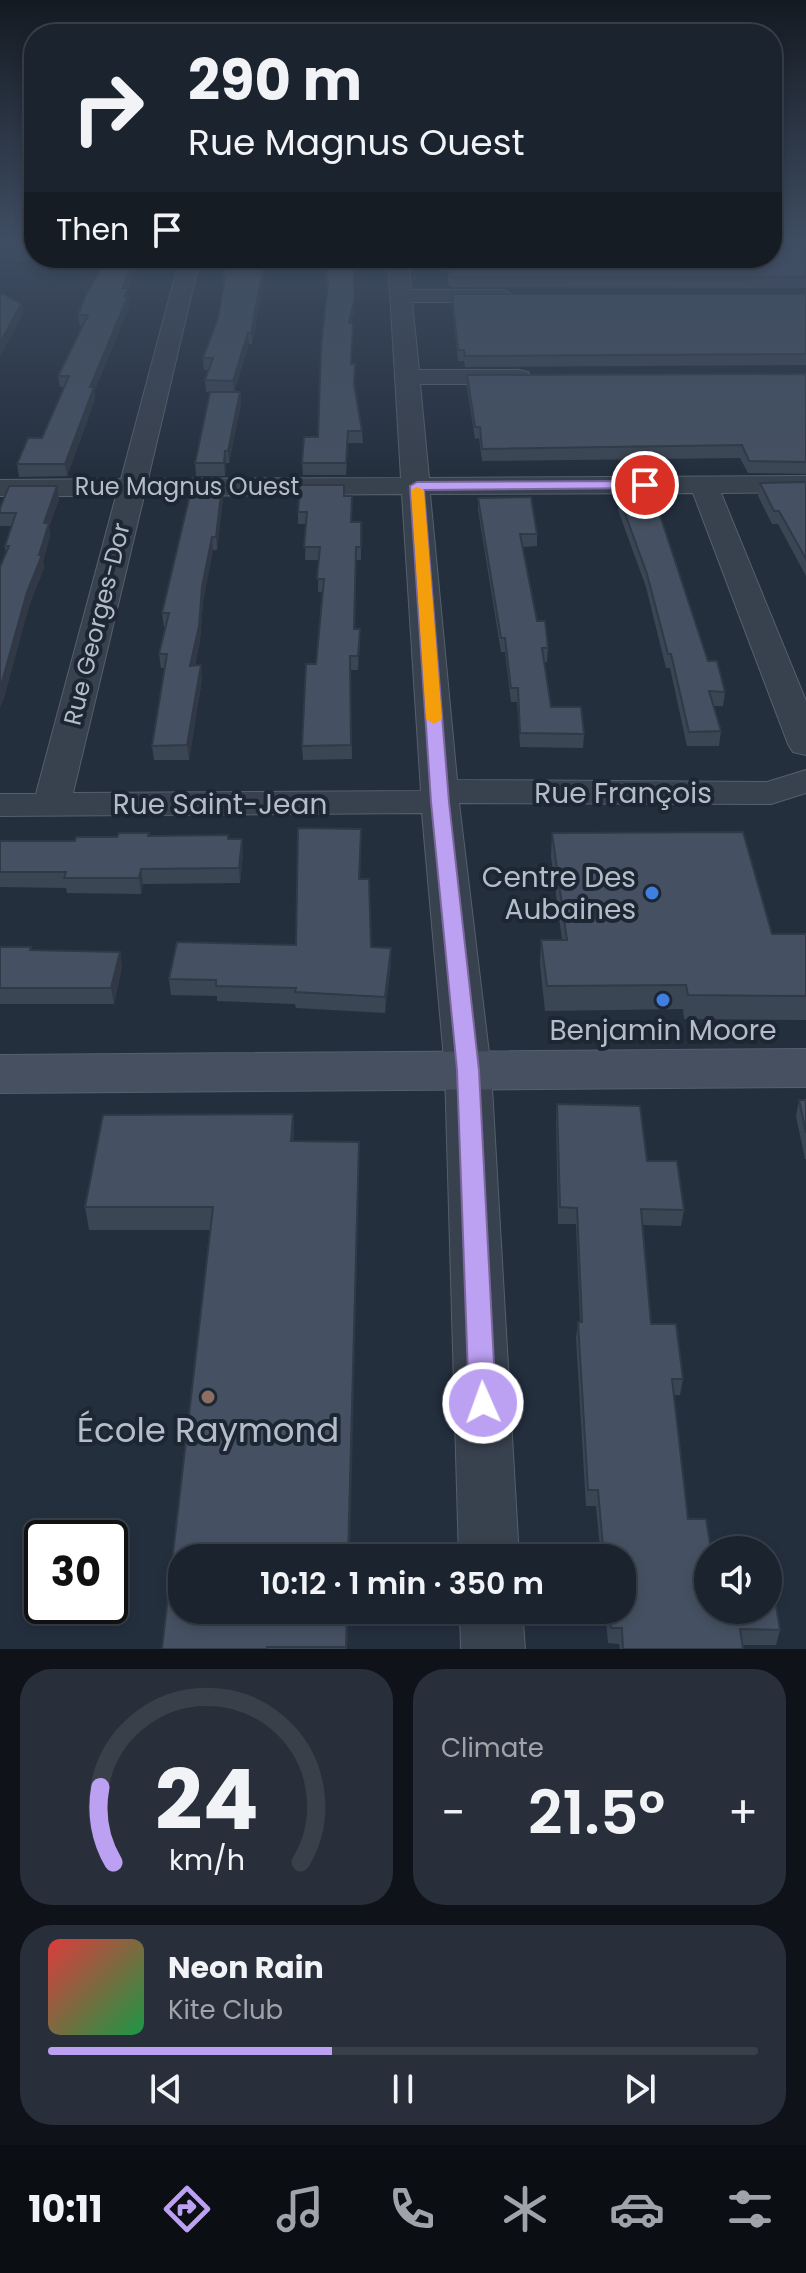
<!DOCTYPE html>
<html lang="en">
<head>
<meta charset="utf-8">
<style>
  :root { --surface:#1b232e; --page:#282f3a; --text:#f1f3f6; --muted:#a0a4aa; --line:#39404a; --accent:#bca0f2 }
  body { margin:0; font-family:Poppins,sans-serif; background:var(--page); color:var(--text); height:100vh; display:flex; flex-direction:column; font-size:30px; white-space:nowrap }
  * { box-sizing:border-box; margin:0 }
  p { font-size:26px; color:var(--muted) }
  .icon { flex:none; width:44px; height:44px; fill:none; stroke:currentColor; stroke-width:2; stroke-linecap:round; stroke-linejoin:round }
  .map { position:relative; height:1649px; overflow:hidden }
  .panel { display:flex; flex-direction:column; gap:20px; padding:20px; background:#0f1319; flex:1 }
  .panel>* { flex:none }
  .top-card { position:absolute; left:24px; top:24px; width:758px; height:244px; border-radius:32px; box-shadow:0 4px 12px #0003,0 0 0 2px var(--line); background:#1b232e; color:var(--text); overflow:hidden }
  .controls { position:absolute; left:694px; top:1536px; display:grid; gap:16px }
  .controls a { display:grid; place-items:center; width:88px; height:88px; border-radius:50%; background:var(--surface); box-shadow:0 4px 12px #0003,0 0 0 2px var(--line); font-size:40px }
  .speed { position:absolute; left:24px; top:1520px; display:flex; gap:16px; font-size:40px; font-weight:700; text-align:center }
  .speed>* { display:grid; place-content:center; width:104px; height:104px; border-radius:50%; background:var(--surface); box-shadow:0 4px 12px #0003,0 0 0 2px var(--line); line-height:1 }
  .speed .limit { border:4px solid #111; border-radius:12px; background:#fff; color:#111 }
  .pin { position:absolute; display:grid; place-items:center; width:68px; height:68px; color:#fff; margin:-34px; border:4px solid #fff; border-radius:50%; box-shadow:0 2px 8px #0007 }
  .me { position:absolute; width:88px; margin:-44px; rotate:358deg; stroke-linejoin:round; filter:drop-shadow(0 0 6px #0008) }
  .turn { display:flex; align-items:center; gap:28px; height:168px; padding:0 32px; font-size:36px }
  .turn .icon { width:104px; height:104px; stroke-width:2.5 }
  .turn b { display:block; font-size:56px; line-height:68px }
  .then { display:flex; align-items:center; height:76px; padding:0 32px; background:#0003; gap:16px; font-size:30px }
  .big { font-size:60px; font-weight:600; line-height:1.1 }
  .panel .card { flex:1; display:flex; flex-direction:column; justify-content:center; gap:12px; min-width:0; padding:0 28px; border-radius:32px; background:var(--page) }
  .panel .dial { align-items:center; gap:0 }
  .dial svg { height:208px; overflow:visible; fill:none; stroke:var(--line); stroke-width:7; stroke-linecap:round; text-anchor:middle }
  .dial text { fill:var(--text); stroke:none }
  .song { display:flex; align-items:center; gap:24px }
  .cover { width:96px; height:96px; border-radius:12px; background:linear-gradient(135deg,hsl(0 70% 55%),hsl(140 70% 35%)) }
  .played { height:8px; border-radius:4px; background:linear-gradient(90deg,var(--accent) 40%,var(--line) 40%) }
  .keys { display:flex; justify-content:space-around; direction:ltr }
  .heat { display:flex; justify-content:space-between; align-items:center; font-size:44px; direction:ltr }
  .panel .tiles { flex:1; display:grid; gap:20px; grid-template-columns:1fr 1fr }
  .card:last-child { grid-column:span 2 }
  .trip { position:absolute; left:168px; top:1544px; width:468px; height:80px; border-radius:32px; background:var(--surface); box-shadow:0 4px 12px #0003,0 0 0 2px var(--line); font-weight:600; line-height:80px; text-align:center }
  .tab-bar { display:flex; height:128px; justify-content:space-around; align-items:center; background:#0b0e12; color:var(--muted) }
  .tab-bar .icon { width:56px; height:56px }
  .tab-bar .on { color:var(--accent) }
  .tab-bar b { font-size:36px; color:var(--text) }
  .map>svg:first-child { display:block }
</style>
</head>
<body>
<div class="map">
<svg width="806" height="1649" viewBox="0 0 806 1649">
  <rect width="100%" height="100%" fill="#242f3e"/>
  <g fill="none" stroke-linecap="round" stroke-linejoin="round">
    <defs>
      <path id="street" d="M180,258h20l-52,221 253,-1 -13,-220h20l3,32h92l11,6 -11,6h-91l7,68h100l9,2 3,5 -3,5 -9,2h-99l9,94 377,-2v16l-85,1 85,208v54l-13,-3 -5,-8 -95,-251 -263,1 27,286 310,2 39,-12v23l-35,11 -312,-1 32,267 28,488h-60l-14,-488 -23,-257 -422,3v-22h36l80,-298h-116v-16l121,-1zM402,494l19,297 -348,2 71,-297z
        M460,1610h62l3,39h-64z"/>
      <path id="secondary" d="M806,1049v38l-806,6v-38z"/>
    </defs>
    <!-- street casing -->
    <use href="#street" stroke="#565f6c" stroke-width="2"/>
    <!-- secondary casing -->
    <use href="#secondary" stroke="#565f6c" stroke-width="2"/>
    <!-- street -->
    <use href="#street" fill="#38414e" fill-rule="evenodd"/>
    <!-- secondary -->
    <use href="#secondary" fill="#465061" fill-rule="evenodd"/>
  </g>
  <!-- wall -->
  <path fill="#3b4654" d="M34,241v17h10l-1,3h-28l-2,-10z
    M806,241v47l-355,-1 -3,-3v-13h-9v-13z
    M141,258l-13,30 1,19 -35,85 1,7 -28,77 -48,1 -2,-13 25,-26 22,-51h-4l-2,-11 24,-50h-2l-2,-11z
    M325,258l29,53 -3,12 1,41 10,67 1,12h-15l-2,32h-43l-1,-12 16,-26 9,-145h-1v-16h-1z
    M266,265l-14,79h-3l-15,48h-28l-1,-12 4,-10h-5l-1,-12 15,-40 5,-29 -1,-11z
    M452,294h354v71l-341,2 -1,-6h-6l-6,-56z
    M806,374v100l-58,-1 -8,-15 -258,3 -3,-23 -4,1 -8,-52v-12z
    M240,392l1,12 -12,59h-3l-1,13h-29l-1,-13z
    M806,482v94l-28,-52h-6l-14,-28 2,-13z
    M57,486l2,13 -10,28 1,9 -7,25 1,7 -15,38 -26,95 3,-148 -1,-7 6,-20h-11v-18z
    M345,496h7v26h9v38h-5l-1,69 5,14 -2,27h-8l2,89 -49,1 -1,-14 14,-82 6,-72h-4l1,-32h-14l1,-36h-8v-12z
    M619,497l106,195 -2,14h-10l8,25 -2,15h-32l-17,-78h-4l-20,-81 -28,-77z
    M223,498l-6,52h-4l-10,51 -3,39 -5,26 7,13 -13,81h-35l-2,-14 13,-78h-4l-2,-14 7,-27h-2l-2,-14z
    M478,498l59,36v12l-15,1 15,74 11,27 -1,14h-3l7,45 33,27 -1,14 -63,-1 -3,-45h-6l-6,-50h-4l-23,-142z
    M149,833v3l79,-1v4l15,15 -3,29 -97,1 -2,10 -74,-1 -1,-5 -66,-1v-46h75l42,-4z
    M552,833l220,101h34v86l-122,-1 -1,-10 -138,2 -5,-47 1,-24h21l-11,-83z
    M361,844l-1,35 11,68 20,16 -6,50 -89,-5 -1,-4 -78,-3v-5l-46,-1 -2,-16 127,-34z
    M0,947h31v3l89,2 2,15 -8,37h-114z
    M799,1100h7v59h-1l-9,-43z
    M557,1104l90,57 37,49 -3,16 -38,-1 8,99 32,55 -3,16h-6l14,124 20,91 72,20 -4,15h-33v4h-123l-1,-5 -11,-1 -3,-33h17v-52h-21l-5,-52h-10l-10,-168 2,-16h2l-4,-98h-18l-2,-104z
    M293,1114l1,27 65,1v22l-177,446h166l-1,39h-185l48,-419h-121l-4,-23z"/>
  <!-- shaded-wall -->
  <path fill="#303945" d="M135,258h6l-18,41 -1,-11z
    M265,258l1,7 -14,79 -1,-11z
    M355,258l-1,53 -5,23v-11z
    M128,288l1,19 -35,85 1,7 -28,77 -2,-12 25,-77z
    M21,304l2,10 -23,43v-14z
    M248,333l1,11 -15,48 -1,-11z
    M240,392l1,12 -12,59 -1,-12z
    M225,451l1,12 -1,13 -1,-13z
    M57,486l2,13 -10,28 1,9 -7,25 1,7 -15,38 -26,95 -3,7v-19l27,-97 12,-37 5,-32z
    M222,486l1,12 -6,52 -1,-13z
    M212,537l1,13 -10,51 -3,39 -8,39 -2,-13 12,-79z
    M360,629v14l-2,27v-14z
    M201,665l1,14 -13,81 -2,-15z
    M242,839l1,15 -3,29 -1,-15z
    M141,869l2,15 -2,10 -2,-16z
    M391,948v15l-6,50v-16z
    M120,952l2,15 -8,37 -3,-16z
    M293,1114l1,23 -1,27 -2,-23z
    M359,1142v22l-9,394h-2z
    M347,1610h1l-1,39h-1z"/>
  <!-- building -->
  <path fill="#455162" stroke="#303945" stroke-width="2" d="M19,241h15v10h-21z
    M772,241h34v36h-355l-3,-4 1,-12 -10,-1v-2h333z
    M108,258h27l-13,30h6l-3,8h3l-38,91h4l-29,77h-48l11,-26h14l27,-62h-11l30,-61h-10l8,-21z
    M227,258h38l-14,75h-3l-15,48 -28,-1 8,-22h-10l15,-40 7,-40h-3z
    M325,258h29v43l-5,22h4l-2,41h4l-1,20 8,47h-14l-2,32h-44l2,-26h14l3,-90 7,-65h-2l1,-16h-3z
    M2,293l19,11 -21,39v-47z
    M452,294h354v60l-341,2 -1,-6h-6z
    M806,374v88l-57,-1 -7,-16 -260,4 -2,-22h-5l-8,-52z
    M210,392h30l-12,59h-3l-1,12h-29z
    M806,482v77l-27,-48h-5l-14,-28z
    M300,485h44v11h8l-1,26h10v25h-5l-2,82h6l-2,27h-8l1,89 -49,1 4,-82h10l8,-85h-7l3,-32h-16l3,-35h-9z
    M9,486h48l-13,37h5l-10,32h3l-15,37 -27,97v-122l9,-21h-4l11,-33h-16v-5z
    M192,486h30l-6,51h-4l-10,50 -3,39 -9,40 11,-1 -14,80 -35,1 15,-92h-8l10,-41h-7z
    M531,497l6,37h-17l17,87h8l3,27h-6l9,59h30l3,27 -64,-1 -2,-45h-7l-6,-50h-4l-23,-140z
    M619,497h35l54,164h9l8,31 -16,-1 12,40 -32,1 -18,-78h-3l-21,-80z
    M298,828l63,1 -2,50h10l2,68 20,1 -6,49 -90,-5 1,-4 -80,-2v-6l-47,-1 8,-37 119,3z
    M743,832l29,102h34v62l-118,-1 -2,-10 -139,1 -6,-46h26l-15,-107z
    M119,833h30l-1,3 80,-1v4h14l-3,29 -98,1 -2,9h-75l2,-6h-66v-31h75l1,-4h41z
    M0,947h31l-1,3 90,2 -9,36h-111z
    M799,1100h7v33z
    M557,1104l83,2 7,55h30l7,49 -43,-1 10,115h25l7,55h-11l16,140h18l5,31h-3v60h60v-34h3l9,54 -40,-1 3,20h-120l-1,-21h-11l-2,-18h13v-52h-18l-6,-68h-10l-10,-168h4l-5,-114 -17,-1z
    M293,1114l-2,27 68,1 -11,416h-166v52h165l-1,37h-79v2h-105l51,-442h-128l18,-92z"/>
  <!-- sky -->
  <linearGradient id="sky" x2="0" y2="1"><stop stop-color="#141a22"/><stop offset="0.51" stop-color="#3f4d63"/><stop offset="1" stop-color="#3f4d63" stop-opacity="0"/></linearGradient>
  <rect width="806" height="472" fill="url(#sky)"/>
  <!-- route -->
  <path fill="#bca0f2" stroke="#7a689d" stroke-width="2" d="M645,481l5,1v6l-226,2 25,312 30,268 17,333 -4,8 -9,3 -10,-3 -4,-8 -12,-333 -26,-268 -21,-316 7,-4z"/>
  <!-- slow -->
  <path fill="#f59e0b" d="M417,487l7,3 18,229 -8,5 -8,-5 -15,-229z"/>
  <!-- markers -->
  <g fill="#3f7fe0" stroke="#1d2633" stroke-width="3">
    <circle cx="652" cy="893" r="8"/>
    <circle cx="663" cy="1000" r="8"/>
  </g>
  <circle fill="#8d6e63" stroke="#1d2633" stroke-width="3" cx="208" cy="1397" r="8"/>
  <g text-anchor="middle" stroke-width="8" stroke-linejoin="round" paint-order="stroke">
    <!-- far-street labels -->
    <g font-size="24" fill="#b4bcc9" stroke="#1d2633">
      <text x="187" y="495">Rue Magnus Ouest</text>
      <text transform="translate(97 624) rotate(-76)" y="8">Rue Georges-Dor</text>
    </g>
    <!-- street labels -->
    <g font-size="28" fill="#b4bcc9" stroke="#1d2633">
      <text x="623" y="803">Rue François</text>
      <text x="220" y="814">Rue Saint-Jean</text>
    </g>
    <!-- poi labels -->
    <g font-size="28" fill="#b4bcc9" stroke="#1d2633" text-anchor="end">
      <text x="636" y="887">Centre Des<tspan x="636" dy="32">Aubaines</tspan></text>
      <text x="663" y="1040" text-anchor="middle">Benjamin Moore</text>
    </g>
    <!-- near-poi labels -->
    <g font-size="34" fill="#b4bcc9" stroke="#1d2633">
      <text x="208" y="1442">École Raymond</text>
    </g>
  </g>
</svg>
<div class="controls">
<a><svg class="icon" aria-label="sound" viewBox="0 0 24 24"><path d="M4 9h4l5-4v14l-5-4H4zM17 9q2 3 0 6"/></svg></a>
</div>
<div class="speed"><div class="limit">30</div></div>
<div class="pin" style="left:645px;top:485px;background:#d93025"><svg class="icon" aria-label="arrive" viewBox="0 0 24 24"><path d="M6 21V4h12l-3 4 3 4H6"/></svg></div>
<svg class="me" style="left:483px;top:1403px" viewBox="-20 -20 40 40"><circle r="17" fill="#bca0f2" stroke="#fff" stroke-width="3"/><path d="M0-11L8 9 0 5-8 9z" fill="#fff"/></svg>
<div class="trip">10:12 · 1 min · 350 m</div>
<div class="top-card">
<div class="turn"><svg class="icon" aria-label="right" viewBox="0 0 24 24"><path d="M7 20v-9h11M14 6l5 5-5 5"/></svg><div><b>290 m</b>Rue Magnus Ouest</div></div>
<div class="then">Then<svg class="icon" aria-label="arrive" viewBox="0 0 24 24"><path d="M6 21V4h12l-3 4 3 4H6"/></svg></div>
</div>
</div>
<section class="panel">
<div class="tiles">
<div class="card dial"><svg viewBox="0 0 100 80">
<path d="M14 69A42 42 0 1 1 86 69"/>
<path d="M14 69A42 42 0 0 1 9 40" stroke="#bca0f2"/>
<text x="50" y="56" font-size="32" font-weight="700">24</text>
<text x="50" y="72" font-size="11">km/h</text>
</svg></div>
<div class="card"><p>Climate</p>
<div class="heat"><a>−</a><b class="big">21.5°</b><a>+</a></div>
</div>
<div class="card">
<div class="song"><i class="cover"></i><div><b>Neon Rain</b><p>Kite Club</p></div></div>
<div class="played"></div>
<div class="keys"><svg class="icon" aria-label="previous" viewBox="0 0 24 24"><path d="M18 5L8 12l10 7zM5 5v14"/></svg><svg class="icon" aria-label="pause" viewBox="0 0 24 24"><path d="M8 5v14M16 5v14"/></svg><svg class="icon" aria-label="next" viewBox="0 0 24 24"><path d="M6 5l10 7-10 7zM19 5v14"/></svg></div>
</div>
</div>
</section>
<nav class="tab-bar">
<b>10:11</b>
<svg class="icon on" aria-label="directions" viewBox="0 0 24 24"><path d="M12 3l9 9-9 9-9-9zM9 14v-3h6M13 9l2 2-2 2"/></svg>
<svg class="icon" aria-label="music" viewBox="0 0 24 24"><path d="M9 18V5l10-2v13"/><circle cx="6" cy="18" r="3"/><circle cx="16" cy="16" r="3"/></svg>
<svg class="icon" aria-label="phone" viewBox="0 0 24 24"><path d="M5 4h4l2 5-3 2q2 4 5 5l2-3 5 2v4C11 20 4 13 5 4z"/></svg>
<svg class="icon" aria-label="climate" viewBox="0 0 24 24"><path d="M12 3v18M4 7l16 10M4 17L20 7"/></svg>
<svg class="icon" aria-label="car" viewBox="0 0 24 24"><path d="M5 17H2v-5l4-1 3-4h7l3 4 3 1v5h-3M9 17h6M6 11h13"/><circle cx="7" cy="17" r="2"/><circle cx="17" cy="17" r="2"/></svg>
<svg class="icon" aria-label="filters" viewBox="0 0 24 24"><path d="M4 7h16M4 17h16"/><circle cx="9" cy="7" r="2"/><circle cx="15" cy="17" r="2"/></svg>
</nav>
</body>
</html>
